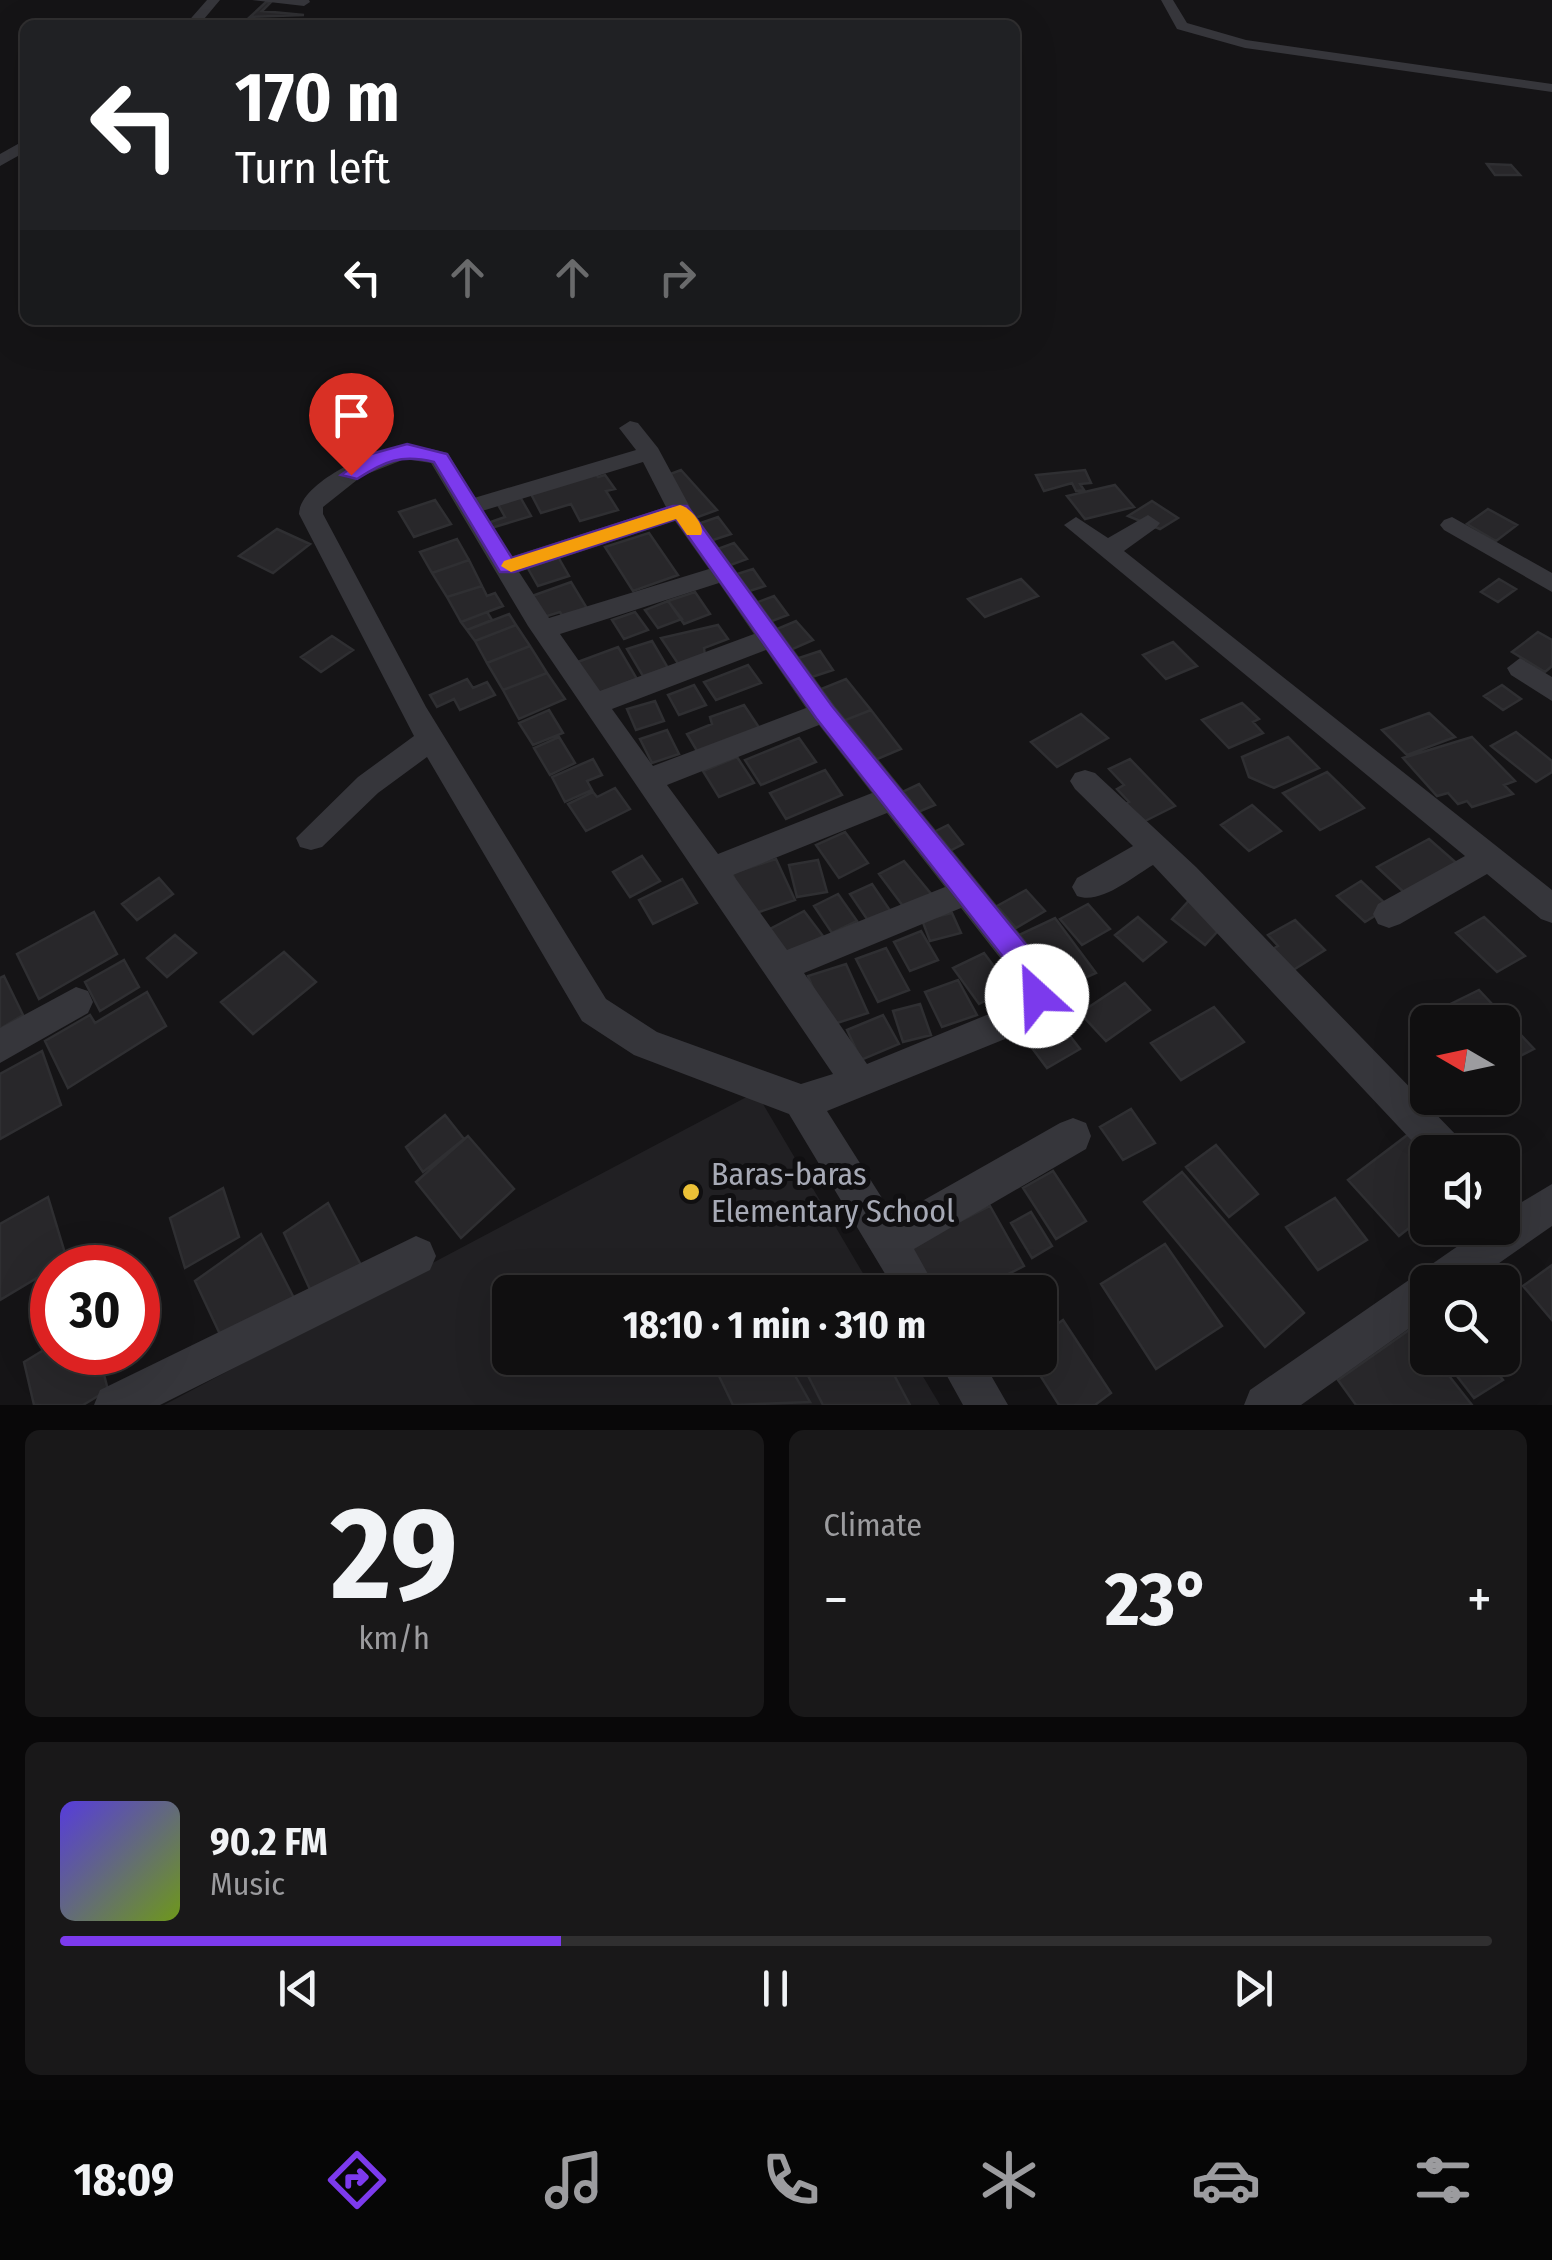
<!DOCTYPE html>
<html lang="en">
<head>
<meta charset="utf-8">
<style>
  :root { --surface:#100f10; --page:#191819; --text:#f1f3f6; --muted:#9c9c9f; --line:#302f30; --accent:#7c3aed }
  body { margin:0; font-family:"Fira Sans Condensed",sans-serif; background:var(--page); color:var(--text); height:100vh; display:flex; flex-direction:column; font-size:38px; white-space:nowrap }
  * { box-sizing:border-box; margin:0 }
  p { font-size:32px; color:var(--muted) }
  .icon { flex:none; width:55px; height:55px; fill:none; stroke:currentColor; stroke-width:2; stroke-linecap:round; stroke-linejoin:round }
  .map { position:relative; height:1405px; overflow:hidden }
  .details { display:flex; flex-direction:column; gap:25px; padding:25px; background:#090809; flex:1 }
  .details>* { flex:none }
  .banner { position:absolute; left:20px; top:20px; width:1000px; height:305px; border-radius:15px; box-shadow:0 10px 40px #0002,0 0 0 2px var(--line); background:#202124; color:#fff; overflow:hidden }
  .needle { width:65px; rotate:279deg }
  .buttons { position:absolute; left:1410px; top:1005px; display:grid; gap:20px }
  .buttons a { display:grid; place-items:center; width:110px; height:110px; border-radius:15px; background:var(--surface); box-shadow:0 10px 40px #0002,0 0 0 2px var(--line); font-size:50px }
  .speed { position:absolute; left:30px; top:1245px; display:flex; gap:20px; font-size:50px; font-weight:700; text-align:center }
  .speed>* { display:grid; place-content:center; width:130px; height:130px; border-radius:50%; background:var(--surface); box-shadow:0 10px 40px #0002,0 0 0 2px var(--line); line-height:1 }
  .speed .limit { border:15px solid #d22; background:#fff; color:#111 }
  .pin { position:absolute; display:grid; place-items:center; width:85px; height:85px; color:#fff; margin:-102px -42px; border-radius:50% 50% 50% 0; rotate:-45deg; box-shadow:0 0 10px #0007 }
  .pin .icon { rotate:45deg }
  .me { position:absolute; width:110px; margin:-55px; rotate:335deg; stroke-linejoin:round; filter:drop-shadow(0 0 8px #0008) }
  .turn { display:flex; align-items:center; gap:35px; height:210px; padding:0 50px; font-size:45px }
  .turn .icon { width:130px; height:130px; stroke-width:2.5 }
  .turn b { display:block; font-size:70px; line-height:85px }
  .lanes { display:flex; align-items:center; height:95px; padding:0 50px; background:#0003; justify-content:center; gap:50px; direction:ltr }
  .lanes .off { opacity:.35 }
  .big { font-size:75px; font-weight:700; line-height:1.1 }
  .details .tile { flex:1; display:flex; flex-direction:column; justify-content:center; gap:15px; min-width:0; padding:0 35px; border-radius:15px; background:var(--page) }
  .details .dial { align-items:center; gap:0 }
  .dial b { font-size:130px; line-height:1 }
  .song { display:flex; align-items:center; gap:30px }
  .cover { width:120px; height:120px; border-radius:15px; background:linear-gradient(135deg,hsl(250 70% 55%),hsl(80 70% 35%)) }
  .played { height:10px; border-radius:5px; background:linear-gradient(90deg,var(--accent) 35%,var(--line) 35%) }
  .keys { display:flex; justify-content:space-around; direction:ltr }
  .heat { display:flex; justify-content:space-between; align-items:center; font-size:55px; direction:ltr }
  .details .tiles { flex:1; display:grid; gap:25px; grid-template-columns:1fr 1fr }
  .tile:last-child { grid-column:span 2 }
  .trip { position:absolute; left:492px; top:1275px; width:565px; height:100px; border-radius:15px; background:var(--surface); box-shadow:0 10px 40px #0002,0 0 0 2px var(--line); font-weight:700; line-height:100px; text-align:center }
  .menu { display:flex; height:160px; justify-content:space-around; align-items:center; background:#060606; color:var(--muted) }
  .menu .icon { width:70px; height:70px }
  .menu .selected { color:var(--accent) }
  .menu b { font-size:45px; color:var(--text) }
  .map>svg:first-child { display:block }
</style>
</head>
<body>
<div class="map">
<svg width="1552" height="1405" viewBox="0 0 1552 1405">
  <rect width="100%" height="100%" fill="#151416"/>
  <!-- built -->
  <path fill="#212023" d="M756,1092l118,200h-364v66h402l28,47h-776z"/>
  <!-- building -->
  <path fill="#28272a" stroke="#2f2f32" stroke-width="2.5" d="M266,2h5l-9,9 42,4 -54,2z
    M1487,164l24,1 9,10h-25z
    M681,470l36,40 -30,11 -33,-41z
    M1085,470l6,13 -11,1 4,6 -8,1 -4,-8 -28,8 -8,-16z
    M595,473l3,4 7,-2 10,14 -9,2 12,19 -38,11 -9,-17 -30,9 -10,-19z
    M1115,485l19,22 -49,12 -18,-23z
    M519,495l12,21 -43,13 -3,-5 20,-7 -9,-16z
    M435,500l16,24 -37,13 -15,-25z
    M1152,501l26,17 -18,11 -32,-13z
    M1488,509l29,16 -21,16 -29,-17z
    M718,517l13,17 -24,8 -12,-17z
    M277,529l33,15 -37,29 -34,-17z
    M649,533l29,42 -45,16 -28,-44z
    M457,539l12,21 -37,13 -12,-21z
    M734,543l13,16 -22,8 -13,-16z
    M557,555l12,21 -31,10 -12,-21z
    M469,560l13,26 -35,11 -15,-24z
    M753,569l12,17 -22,7 -12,-17z
    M1021,579l17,17 -53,21 -17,-18z
    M1499,579l17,10 -18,13 -17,-10z
    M571,582l17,28 -24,8 -4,-6 -16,5 -12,-21z
    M482,586l5,10 8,-3 8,13 -42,16 -14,-25z
    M695,592l15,22 -26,10 -16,-23z
    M774,596l14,19 -24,9 -14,-19z
    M668,601l14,18 -24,9 -13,-18z
    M487,612l5,8 -25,10 -6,-8z
    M635,612l13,18 -24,9 -12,-19z
    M509,614l7,11 -41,16 -8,-11z
    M796,621l17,19 -27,12 -16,-20z
    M516,625l14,21 -43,17 -12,-22z
    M718,625l10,14 -24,9 1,8 -26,9 -18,-27z
    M1538,632l14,8v26l-7,6 -33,-20z
    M332,636l21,14 -32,22 -20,-15z
    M652,641l16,27 -25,8 -16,-27z
    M1173,642l24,24 -31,13 -23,-24z
    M530,646l17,27 -44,17 -16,-27z
    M618,647l19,32 -43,16 -19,-32z
    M820,651l13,19 -27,9 -13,-19z
    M748,665l13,18 -45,17 -12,-18z
    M547,673l18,26 -46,20 -16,-29z
    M467,679l6,9 14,-6 8,13 -35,15 -6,-11 -17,8 -7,-12z
    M846,679l25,31 -33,13 -22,-32z
    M694,685l12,20 -27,10 -11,-20z
    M1502,685l19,14 -18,11 -19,-14z
    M655,701l9,20 -28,9 -9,-21z
    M1242,703l17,16 -6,3 10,11 -34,15 -27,-28z
    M744,705l18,27 -62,24 -13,-22 25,-10 -2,-7z
    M549,710l14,23 -30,12 -14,-22z
    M871,710l30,39 -26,11 -37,-37z
    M1429,713l26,24 -48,18 -25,-25z
    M1081,714l27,24 -51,29 -26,-25z
    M667,730l12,24 -27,9 -12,-24z
    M1516,732l36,29v11l-16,10 -45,-36z
    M559,737l16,26 -25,12 -16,-27z
    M1288,737l31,31 -45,20 -25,-11 -7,-20z
    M1472,737l43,44 -11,4 9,9 -41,13 -5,-6 -9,3 -10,-11 -11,3 -34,-38z
    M799,738l17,24 -55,23 -16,-25z
    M737,757l17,26 -35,14 -16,-26z
    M593,759l9,16 -15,6 5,9 -27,12 -13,-25z
    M1130,759l45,47 -48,24 -17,-18 19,-10 -12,-13 7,-4 -15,-16z
    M825,770l17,25 -56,24 -16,-26z
    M1327,772l37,36 -44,22 -37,-37z
    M919,784l16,21 -24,10 -15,-20z
    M615,788l15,21 -44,22 -18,-27 25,-12 4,5z
    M1252,805l29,26 -32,20 -28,-26z
    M948,825l15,19 -21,11 -14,-20z
    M845,832l23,31 -29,15 -23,-33z
    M1429,839l32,28 -52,30 -32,-30z
    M642,856l18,25 -30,16 -17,-25z
    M776,859l19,41 -45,15 -18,-42z
    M818,860l9,32 -30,5 -8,-32z
    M904,861l28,34 -26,15 -27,-36z
    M159,878l14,16 -36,26 -15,-16z
    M682,879l15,24 -44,21 -14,-24z
    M1361,881l28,26 -24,15 -28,-26z
    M872,884l19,28 -22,10 -19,-28z
    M1026,890l19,21 -29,17 -19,-22z
    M838,894l19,27 -25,12 -18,-27z
    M1195,894l34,25 -24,26 -33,-26z
    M1088,904l22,25 -28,16 -22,-26z
    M804,911l19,25 -35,19 -18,-26z
    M94,912l23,42 -78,45 -22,-45z
    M952,913l9,20 -31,8 -8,-21z
    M1138,917l28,25 -23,19 -28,-26z
    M1484,917l41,39 -28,16 -41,-39z
    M1055,918l41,55 -38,17 -39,-55z
    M1295,920l30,30 -38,24 -20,-22 11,-6 -10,-11z
    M921,931l17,29 -28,11 -16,-29z
    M175,935l21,18 -29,24 -20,-19z
    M886,948l23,42 -31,12 -22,-43z
    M284,952l32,30 -63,52 -32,-32z
    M984,953l26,35 -31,16 -26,-36z
    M124,960l15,27 -39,24 -15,-29z
    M846,964l22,49 -40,13 -20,-50z
    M4,976l19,39 -23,14v-51z
    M958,980l19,35 -35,12 -17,-35z
    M1125,983l25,27 -44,31 -26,-28z
    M1479,990l55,59 -32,16v-43h-61l-9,-9z
    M147,992l19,34 -98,62 -23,-47 45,-26 5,8z
    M920,1004l11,31 -28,7 -10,-31z
    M1214,1007l30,35 -63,38 -30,-37z
    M883,1015l16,29 -38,16 -14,-30z
    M1056,1018l24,31 -33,19 -24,-32z
    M42,1051l19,54 -61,34v-65z
    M1131,1109l24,34 -32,17 -23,-33z
    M445,1115l19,24 -41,33 -17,-25z
    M1414,1130l22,22h-8v61l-29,23 -51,-56z
    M468,1136l46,53 -53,49 -45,-56z
    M1216,1145l42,49 -29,23 -43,-50z
    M1053,1171l33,50 -30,18 -33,-51z
    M1182,1172l122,141 -39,34 -121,-145z
    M223,1188l16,49 -54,31 -15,-50z
    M48,1197l19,63 -67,40v-76z
    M1335,1198l32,42 -49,30 -32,-43z
    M328,1203l33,62 -47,33 -30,-65z
    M990,1206l34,60 -51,26h-44l-22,-44z
    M1031,1212l21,34 -20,12 -21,-35z
    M261,1234l33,64 -68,49 -31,-66z
    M1165,1244l57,82 -66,43 -55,-85z
    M1552,1265v55l-29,-34z
    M1063,1320l48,73 -16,12h-36l-30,-47h11v-22z
    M1412,1328l16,20v10h7l37,47h-116l-18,-25z
    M52,1345v7h46l10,38 -25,15h-49l-10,-43z
    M742,1358h43l25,44 -77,3 -15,-31z
    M799,1358h86l25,47h-87z
    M1443,1358h43l17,22 -29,18z"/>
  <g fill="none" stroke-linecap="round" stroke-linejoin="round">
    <!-- minor -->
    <path fill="#36363b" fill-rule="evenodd" d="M207,0h13l-21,25h-14z
      M252,0h57l1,2 -6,4z
      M1161,0h12l14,23 59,17 306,44v8l-307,-44 -68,-19z
      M25,140v12l-25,14v-12z
      M630,421l8,2 20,25 33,61 143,196 208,256 12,36 -24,32 -203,82 67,106 166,-94 13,-5 13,5 5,13 -5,13 -172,100 24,43h-42l-107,-178 -155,-59 -52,-34 -155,-264 -49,36 -56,54 -11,3 -11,-3 -4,-9 62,-61 56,-41 -115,-222c1,-32 74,-64 102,-67 16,-2 31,2 47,6l26,45 162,-48 -17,-22zM405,459l26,4 97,163 305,448 -32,10 -144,-52 -51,-33 -180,-292 -103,-193v-7l39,-31zM643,462l23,45 -156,50 -28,-46zM675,521l34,48 -160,49 -30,-46zM719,583l35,51 -154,57 -40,-57zM766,650l40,58 -153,58 -41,-57zM819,725l53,68 -154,61 -51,-69zM887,813l58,74 -158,63 -54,-75zM961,908l54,69 4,16 -13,14 -139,57 -63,-91z
      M1148,515l12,8 -4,5 -32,23 428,339v33l-11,-4 -54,-45 -87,50 -11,4 -11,-4 -5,-10 5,-10 87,-48 -401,-331 12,-8 32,21z
      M1452,517l100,56v19l-108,-62 -4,-5 4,-5z
      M1520,658l32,19v24l-41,-26 -4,-7z
      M1085,770l10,3 101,94 264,272 5,13h-37v6l-275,-293c-21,12 -52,40 -76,31l-5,-9 5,-9 56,-32 -58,-57 -5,-8 5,-8z
      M76,987l12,4 5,11 -5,11 -88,50v-35z
      M1552,1184v42l-80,56h-44v33l-127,90h-57l6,-15 234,-162h18v-14z
      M416,1236l14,6 6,14 -6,14 -270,135h-66l6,-15z
      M937,1358h44l27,47h-45z"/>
  </g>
  <!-- route -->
  <path fill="#7c3aed" stroke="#51269a" stroke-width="2.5" d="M407,444l40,10 65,104 161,-52h14l145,200 208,256 11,34 -4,9 -10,4 -10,-4 -9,-29 -202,-258 -140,-199 -162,53h-14l-66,-110c-33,-8 -49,-1 -77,17l-16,-4 30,-21z"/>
  <!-- slow -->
  <path fill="#f59e0b" d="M680,505c10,2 26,21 21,30h-14l-11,-16 -165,53 -10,-6 3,-5z"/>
  <!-- markers -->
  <circle fill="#ecc137" stroke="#100f11" stroke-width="4" cx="691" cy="1192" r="10"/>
  <g text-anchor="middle" stroke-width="10" stroke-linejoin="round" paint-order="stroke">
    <!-- near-poi labels -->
    <g font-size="32" fill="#a7aab6" stroke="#100f11" text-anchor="start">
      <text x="711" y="1185">Baras-baras<tspan x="711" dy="37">Elementary School</tspan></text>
    </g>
  </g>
</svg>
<div class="buttons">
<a><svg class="needle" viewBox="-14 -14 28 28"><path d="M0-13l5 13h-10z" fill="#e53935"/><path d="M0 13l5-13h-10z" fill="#9c9c9f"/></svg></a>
<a><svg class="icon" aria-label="sound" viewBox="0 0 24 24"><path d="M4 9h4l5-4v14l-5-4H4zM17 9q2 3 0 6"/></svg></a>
<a><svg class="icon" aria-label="search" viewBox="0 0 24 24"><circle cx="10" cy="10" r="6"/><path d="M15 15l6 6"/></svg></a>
</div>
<div class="speed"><div class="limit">30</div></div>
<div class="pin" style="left:351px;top:475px;background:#d93025"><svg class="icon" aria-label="arrive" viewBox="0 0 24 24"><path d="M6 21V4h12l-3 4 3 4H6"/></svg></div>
<svg class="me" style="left:1037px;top:996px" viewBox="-20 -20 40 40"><circle r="19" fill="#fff"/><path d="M0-13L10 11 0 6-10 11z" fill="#7c3aed"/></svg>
<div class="trip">18:10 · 1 min · 310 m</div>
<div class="banner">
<div class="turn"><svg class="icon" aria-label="left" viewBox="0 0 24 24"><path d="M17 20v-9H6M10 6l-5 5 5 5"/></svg><div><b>170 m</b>Turn left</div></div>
<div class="lanes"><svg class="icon" aria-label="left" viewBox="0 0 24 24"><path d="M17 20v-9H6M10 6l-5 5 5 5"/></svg><svg class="icon off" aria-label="ahead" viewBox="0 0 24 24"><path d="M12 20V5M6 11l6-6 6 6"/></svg><svg class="icon off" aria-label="ahead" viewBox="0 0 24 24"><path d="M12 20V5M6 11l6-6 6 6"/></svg><svg class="icon off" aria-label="right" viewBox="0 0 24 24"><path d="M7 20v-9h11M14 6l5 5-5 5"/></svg></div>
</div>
</div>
<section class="details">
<div class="tiles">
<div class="tile dial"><b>29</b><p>km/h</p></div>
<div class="tile"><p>Climate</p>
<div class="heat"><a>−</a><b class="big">23°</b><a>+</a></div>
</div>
<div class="tile">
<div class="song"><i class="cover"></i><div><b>90.2 FM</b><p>Music</p></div></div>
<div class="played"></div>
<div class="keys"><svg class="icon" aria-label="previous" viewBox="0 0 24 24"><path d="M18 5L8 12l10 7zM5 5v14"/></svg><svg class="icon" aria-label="pause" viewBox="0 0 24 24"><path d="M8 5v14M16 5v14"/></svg><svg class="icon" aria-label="next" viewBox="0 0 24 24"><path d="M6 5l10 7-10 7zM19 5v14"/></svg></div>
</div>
</div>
</section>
<nav class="menu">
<b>18:09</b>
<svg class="icon selected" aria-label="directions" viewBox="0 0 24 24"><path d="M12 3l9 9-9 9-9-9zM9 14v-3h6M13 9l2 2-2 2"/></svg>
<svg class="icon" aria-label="music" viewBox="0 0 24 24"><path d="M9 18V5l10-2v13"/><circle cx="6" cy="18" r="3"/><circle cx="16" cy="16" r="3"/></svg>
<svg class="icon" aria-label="phone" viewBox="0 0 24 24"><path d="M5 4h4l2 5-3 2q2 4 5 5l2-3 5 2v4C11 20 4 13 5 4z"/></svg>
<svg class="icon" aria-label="climate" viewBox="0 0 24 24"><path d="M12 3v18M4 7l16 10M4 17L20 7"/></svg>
<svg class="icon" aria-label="car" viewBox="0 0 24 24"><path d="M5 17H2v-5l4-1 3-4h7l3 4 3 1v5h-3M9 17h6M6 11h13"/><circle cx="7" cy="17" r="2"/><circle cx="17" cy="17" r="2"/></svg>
<svg class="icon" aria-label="filters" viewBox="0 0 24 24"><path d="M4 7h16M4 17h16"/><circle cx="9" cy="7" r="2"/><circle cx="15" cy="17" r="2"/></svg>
</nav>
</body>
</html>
